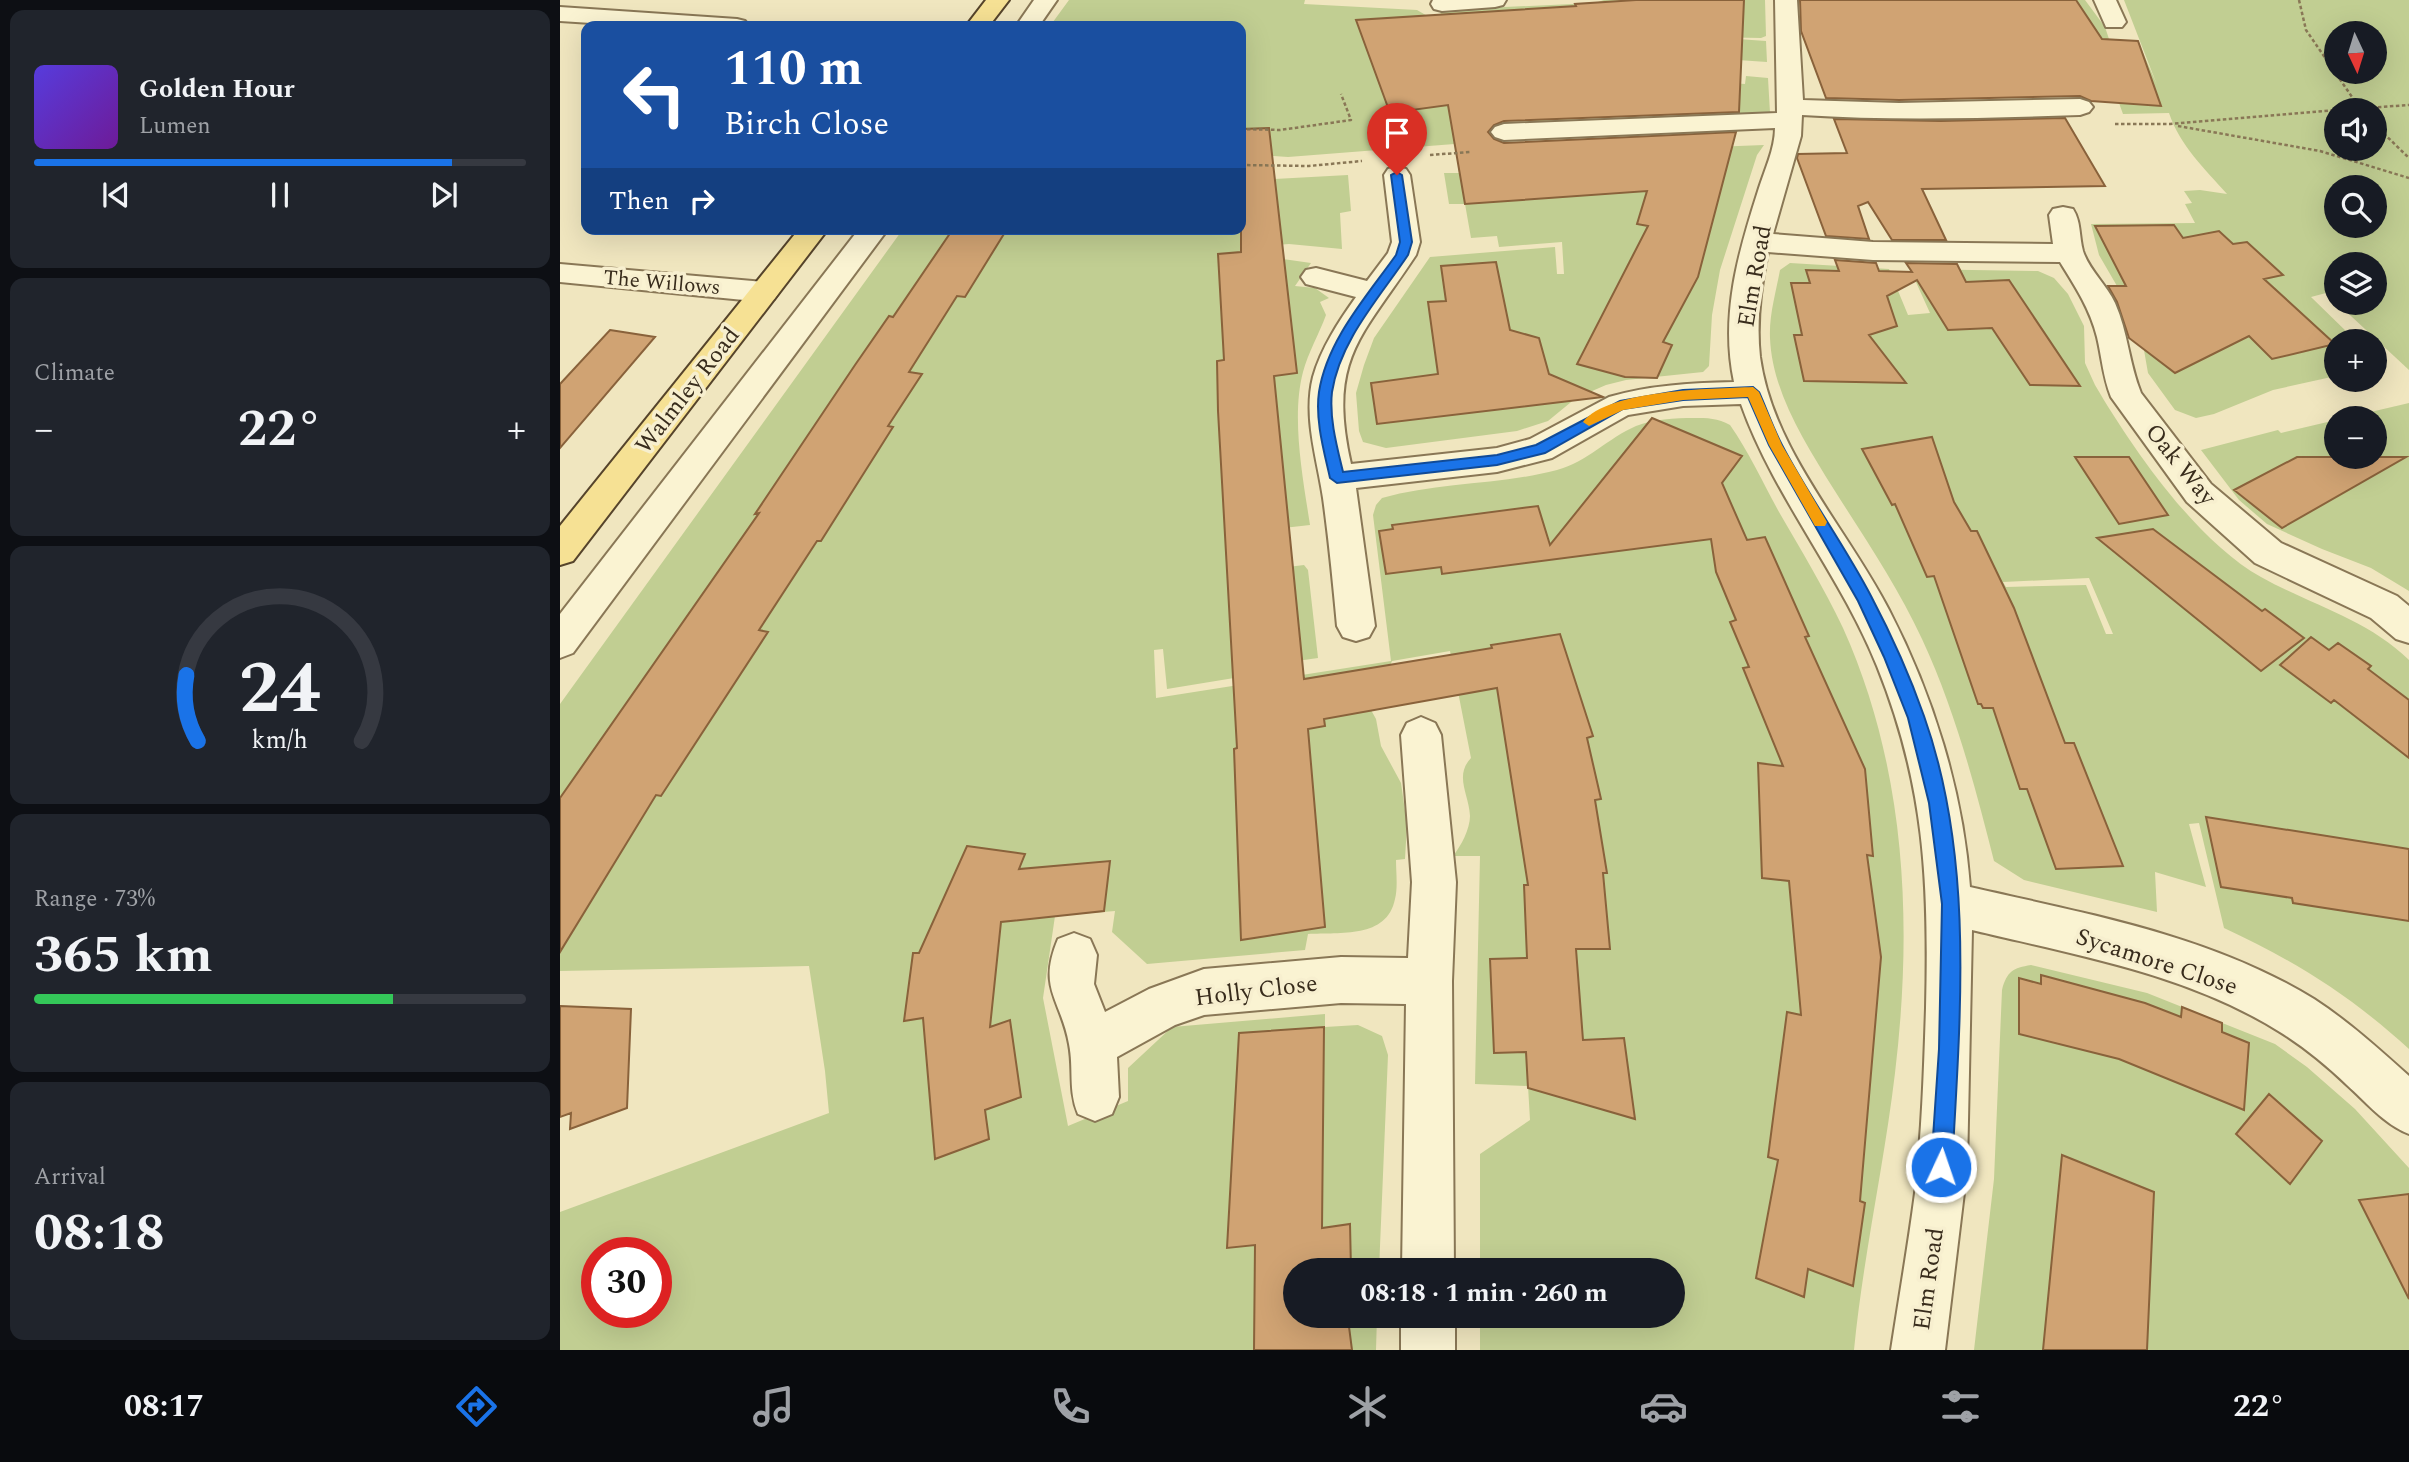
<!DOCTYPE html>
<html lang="en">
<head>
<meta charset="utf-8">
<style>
  :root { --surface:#171b24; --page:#20242c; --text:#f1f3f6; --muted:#9ea1a6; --line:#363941; --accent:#1a73e8 }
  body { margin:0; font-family:Spectral,serif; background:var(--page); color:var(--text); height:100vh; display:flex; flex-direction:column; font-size:26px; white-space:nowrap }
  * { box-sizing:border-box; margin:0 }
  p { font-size:23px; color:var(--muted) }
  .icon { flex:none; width:38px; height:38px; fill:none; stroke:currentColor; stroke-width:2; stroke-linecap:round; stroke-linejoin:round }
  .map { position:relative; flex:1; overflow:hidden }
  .side { display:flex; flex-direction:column; gap:10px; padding:10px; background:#0d0f14; width:560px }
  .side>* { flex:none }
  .hud { position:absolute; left:21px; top:21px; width:665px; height:214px; border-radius:14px; box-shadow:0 7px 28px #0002; background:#1a4fa0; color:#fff; overflow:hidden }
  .needle { width:46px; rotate:176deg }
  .fabs { position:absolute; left:1764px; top:21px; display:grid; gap:14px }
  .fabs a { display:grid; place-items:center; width:63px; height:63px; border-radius:50%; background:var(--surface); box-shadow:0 7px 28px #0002; font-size:35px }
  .speed { position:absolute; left:21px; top:1237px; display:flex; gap:14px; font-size:35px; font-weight:700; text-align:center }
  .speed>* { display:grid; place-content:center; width:91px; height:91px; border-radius:50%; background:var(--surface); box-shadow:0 7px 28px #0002; line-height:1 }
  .speed .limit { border:10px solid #d22; background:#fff; color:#111 }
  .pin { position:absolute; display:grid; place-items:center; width:60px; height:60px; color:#fff; margin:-72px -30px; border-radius:50% 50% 50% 0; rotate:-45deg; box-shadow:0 0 7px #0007 }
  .pin .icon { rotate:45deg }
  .me { position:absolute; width:77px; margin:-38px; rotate:3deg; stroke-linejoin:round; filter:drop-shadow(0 0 5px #0008) }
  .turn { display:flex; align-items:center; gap:24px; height:147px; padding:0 28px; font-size:32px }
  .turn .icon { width:91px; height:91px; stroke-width:2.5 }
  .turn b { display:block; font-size:49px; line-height:60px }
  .then { display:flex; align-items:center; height:66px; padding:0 28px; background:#0003; gap:14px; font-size:26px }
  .big { font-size:52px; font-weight:700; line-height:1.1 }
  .side .card { flex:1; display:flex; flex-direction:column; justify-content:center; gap:10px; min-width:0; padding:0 24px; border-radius:14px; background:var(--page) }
  .side .dial { align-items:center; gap:0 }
  .dial svg { height:182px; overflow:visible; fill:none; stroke:var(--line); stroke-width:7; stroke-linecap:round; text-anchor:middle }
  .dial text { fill:var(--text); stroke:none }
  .song { display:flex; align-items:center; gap:21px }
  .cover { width:84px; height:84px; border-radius:10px; background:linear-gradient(135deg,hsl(250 70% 55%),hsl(280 70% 35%)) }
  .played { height:7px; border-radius:4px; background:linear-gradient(90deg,var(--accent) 85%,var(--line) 85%) }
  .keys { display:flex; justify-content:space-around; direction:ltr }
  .heat { display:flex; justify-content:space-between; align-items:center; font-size:38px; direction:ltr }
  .charge { height:10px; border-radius:5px; background:linear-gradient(90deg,#34c759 73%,var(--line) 0) }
  .trip { position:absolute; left:723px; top:1258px; width:402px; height:70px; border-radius:35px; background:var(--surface); box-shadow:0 7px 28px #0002; font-weight:700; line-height:70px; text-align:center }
  .tab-bar { display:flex; height:112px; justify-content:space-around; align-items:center; background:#090b0e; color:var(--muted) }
  .tab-bar .icon { width:49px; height:49px }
  .tab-bar .on { color:var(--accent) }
  .tab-bar b { font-size:32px; color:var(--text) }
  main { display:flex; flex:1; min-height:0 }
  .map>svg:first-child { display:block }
</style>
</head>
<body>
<main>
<section class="side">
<div class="card">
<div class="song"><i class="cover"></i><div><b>Golden Hour</b><p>Lumen</p></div></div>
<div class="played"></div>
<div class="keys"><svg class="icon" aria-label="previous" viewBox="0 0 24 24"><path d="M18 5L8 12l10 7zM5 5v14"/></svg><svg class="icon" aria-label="pause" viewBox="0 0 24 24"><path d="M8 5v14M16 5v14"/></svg><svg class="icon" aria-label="next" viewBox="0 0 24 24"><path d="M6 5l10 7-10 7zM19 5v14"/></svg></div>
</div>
<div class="card"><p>Climate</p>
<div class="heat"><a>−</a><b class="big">22°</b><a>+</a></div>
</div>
<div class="card dial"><svg viewBox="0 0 100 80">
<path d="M14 69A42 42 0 1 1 86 69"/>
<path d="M14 69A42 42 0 0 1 9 40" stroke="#1a73e8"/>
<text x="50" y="56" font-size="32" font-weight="700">24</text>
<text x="50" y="72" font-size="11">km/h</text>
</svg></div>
<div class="card"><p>Range · 73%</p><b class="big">365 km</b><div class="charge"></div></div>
<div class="card"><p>Arrival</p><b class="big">08:18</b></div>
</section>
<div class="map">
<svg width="1849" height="1350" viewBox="0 0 1849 1350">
  <rect width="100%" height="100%" fill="#f0e6bf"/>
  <!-- green -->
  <path fill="#c1ce92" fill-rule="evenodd" d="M509,0h236l-1,4 113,6 26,15 -3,-15 154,-7 9,24h6l-11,-25 6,-2h161l1,36 -5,2 -52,-1 57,4 1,21 -73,-5 -7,23 58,4 1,-8 22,2 2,35 -101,2 -12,-6 -89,-21 9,31 -49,3 -16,-34 -32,54 -192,15 -47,-3v-128h-191z
    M1249,0h276l20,27 4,12 29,2 19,44 -33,-85h285v370l-72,-67h38v-39h-39v38l-10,-9 -15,4 40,39 -2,5h-13v35l-63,14 -59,24 -18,4 -21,-8 -27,-37 -7,-40 -13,-28 -29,-50 -8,-31 104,-1 -10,-19 7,-1 -8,-12 16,-1 27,4c-22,-25 -47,-48 -58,-81l-46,1 -4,-11zM1776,33h39v39h-39zM1776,110h39v39h-39zM1776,187h39v39h-39z
    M1204,145l-7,10 -37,115 -8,45 -3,51 -6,6 -77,8 -20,5 -30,13 -28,23 -31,10 -131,17 -23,-6 -4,-11 -3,-38 8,-28 10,-27 56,-81 125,-10 2,27h7l-2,-32 -63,5 -2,-11 -26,2 -6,-34h-16l-5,-31h15l-1,-5 94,-7 31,-9z
    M788,175l3,36 -11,2 2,36 -53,-5 -25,2 19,13 28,4 -16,23 20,2 14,10 -9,4 6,13c-7,19 -18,38 -23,57 -12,45 0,107 7,153l-73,8 3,40 64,-8 4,5 10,88 -84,12v8l-67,11 -4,-40 -9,1 2,48 235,-37 -18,-146 3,-10 6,-7c57,-16 118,-13 175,-28 30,-8 51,-32 79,-44 17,-7 39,-8 58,-8 13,0 24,0 36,7 19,27 33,58 49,87 22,38 45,76 64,116 63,140 70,295 52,445 -11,93 -32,184 -41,277h-374v-34h193v-46h-193v-116l50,-34 -2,-34 -53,-2 5,-228h-27c8,-10 17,-27 17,-40 -1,-22 -16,-40 1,-58l-21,-107 -58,10 -21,49 5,9 5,27 20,37 6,42 -2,34 -9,1c0,12 2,27 -1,39 -8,40 -55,33 -87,35l-3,16 -158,14 -35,-32 3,-21 -60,5 -12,82 25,128 60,-25v-33l44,-41 153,-13v13l33,-2 24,11 6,19 -9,215h-84v46h82l-1,34h-816v-138l269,-99 -4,-42 -16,-105 -249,5v-267l343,-475h338v-48zM37,1253h59v59h-59z
    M1230,263l99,6 19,46 22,-2 -20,-44 128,2 16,7 14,16 16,32 1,37 10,22c37,63 101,156 166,192 50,28 106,42 148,83v389c-58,-53 -114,-88 -185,-121l-25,-105 -10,1 17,63 -51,-15 2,40 -133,-32 -30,-19c-19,-75 -39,-151 -72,-222 -24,-52 -58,-102 -89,-151 -27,-44 -61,-96 -63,-150 -1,-23 6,-46 10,-68zM1529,578l24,56h-7l-20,-49 -80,2 -3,-5z
    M1849,403v188l-38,-23 -49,-19 -55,-25 -28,-24 -38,-50 77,-20 3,3 55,-13v37h39v-39h-30z
    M1471,965l116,28 128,51 32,23 48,42 54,59v182h-435l20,-171 8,-189c5,-19 11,-22 29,-25z"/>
  <!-- building -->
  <path fill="#d0a373" stroke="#89623b" stroke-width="2" d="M1076,0h108l-5,112 -235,9 -10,4 -6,7 6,7 10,4 232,-11 -38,145 -35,65 9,3 -15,33 -32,-1 -48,-13 71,-138 -11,-2 10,-33 -182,13 -17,-99 -58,8 -34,-93 220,-14 -1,-2z
    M1240,0h276l26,39 36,2 23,65 -70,-5 -11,-5 -181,4 -73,-2 -25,-67z
    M1505,118l40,68 -183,3 24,51h-54l-24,-38 -10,4 11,33 -43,-3 -29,-78 1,-4 49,-1 -13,-34 107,2z
    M709,128l28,245 -23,3 30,303 188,-31 -1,-3 69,-11 33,102 -6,2 14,61 -6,1 12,73h-4l7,76h-34l7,91 41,-2 11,81 -107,-31 -2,-36 -32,1 -4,-94 37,-1 -3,-73h4l-31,-197 -173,31 1,7 -17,3 17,198 -84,13 -7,-191 3,-1 -19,-337 -1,-50 7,-1 -6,-106 23,-2v-123z
    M1614,225l9,13 36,-7 14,13 14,-2 36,33 -19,4 71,65 -63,15 -23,-23 -74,37 -46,-35 -12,-36 -9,-16h18l-31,-60z
    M393,229h54l-42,68 -8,-1 -48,76 13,2 -34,52 5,1 -72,114h-4l-58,89 9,2 -107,164 -5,-1 -96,157v-154l199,-285 -4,1 100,-149 34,-49 4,1z
    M1275,260l41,3 3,8 33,1 -6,-9 51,1 9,18 43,-2 71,106 -50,-1 -38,-57 -44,2 -31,-50 -30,16 10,30 -28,9 37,48 -102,-2 -10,-46h8l-11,-52h19l-4,-13 33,1z
    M936,262l14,68 29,8 10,36 54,23 -226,27 -6,-41 67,-9 -10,-72 18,-1 -5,-35z
    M50,330l45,7 -95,111v-64z
    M1092,418l90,38 -20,27 25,57 18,-3 44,99 -4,1 60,132 8,87 -6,-1 14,102 -21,244 5,2 -12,83 -45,-17 -4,28 -48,-19 22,-118 -10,-3 19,-145 14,3 -12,-134 -27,-3 -4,-115 25,3 -40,-98 6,-1 -19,-45 6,-2 -20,-48 -5,-33 -269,35 -1,-7 -55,7 -7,-43 14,-2 -1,-4 146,-19 12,39z
    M1372,437l22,65 17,29h6l37,77 51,135h9l49,123 -67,3 -29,-80h-7l-27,-81h-10l-2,-4h-3l-44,-128 -7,1 -32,-73 -3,1 -30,-56z
    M1515,457h54l39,58 -49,9z
    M1737,457h109l-124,71 -48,-38z
    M1593,529l109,82 3,-2 39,29 -43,33 -164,-133z
    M1751,637l18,13 9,-7 33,23 -3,3 41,31v58l-75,-58 -3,3 -51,-38z
    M1646,817l203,32v72l-116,-18 -1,-5 -71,-11z
    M407,846l58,8 -6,15 91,-8 -6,50 -103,11 -11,105 20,-7 11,77 -36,13 4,29 -54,20 -12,-141 -19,3 9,-68h6z
    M1481,975l104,28 36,14 1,-10 40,16v9l27,11 -5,67 -125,-51 -100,-25v-56l22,6z
    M0,1006l71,3 -4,99 -57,21 1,-16 -11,4z
    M764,1027l-2,201 28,-4 1,46h-56v46h57l1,3h-5l4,31h-98l1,-105 -28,3 12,-215z
    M1709,1094l53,47 -32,43 -54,-50z
    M1502,1155l92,37 -7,158h-104z
    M1849,1194v105l-50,-99z"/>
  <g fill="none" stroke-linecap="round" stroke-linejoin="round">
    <defs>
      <path id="minor" d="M474,0h23l-18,26h-23z
        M873,0h73l-3,5 -8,2 -53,4 -8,-2 -3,-5z
        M1215,0h22l6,100 96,3 181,-4 9,3 4,5 -4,5 -9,3c-93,3 -185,6 -278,0l-1,21 -28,98 100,8 180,2 -4,-29 4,-6 10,-2 10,2c8,12 6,28 10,42 6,19 24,34 32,52 13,29 14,61 26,90l70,91 70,59 116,53 12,10v37l-13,-4 -25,-21 -116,-55 -68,-61 -76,-105c-8,-20 -9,-39 -14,-60 -7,-28 -22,-51 -37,-75l-187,-2 -105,-8c-7,34 -12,69 -8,105 13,94 87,171 129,253 44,85 74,181 81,277 117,27 240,48 344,112 34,22 65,50 95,77v58c-25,-10 -42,-31 -62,-49 -21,-20 -43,-38 -67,-53 -92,-58 -204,-77 -308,-102l-5,238 -22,182h-54c8,-52 17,-104 24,-157 7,-61 9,-123 11,-185 3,-126 -1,-223 -49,-342 -37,-92 -103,-169 -136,-262l-58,2 -55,9 -76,43 -55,14 -141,16 19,138 -6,11 -13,4 -13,-4 -6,-11c-4,-43 -8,-85 -14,-128 -6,-40 -20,-81 -10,-121 8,-29 26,-56 43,-80l-50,-13 -5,-7 5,-7 10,-2 51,13 21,-28 4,-11 -8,-67 4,-6 9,-2 9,2 4,6 10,67 -4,13c-54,82 -89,103 -65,209l146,-16 33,-9 79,-42c40,-12 83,-14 125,-15 -14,-66 4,-129 24,-191 6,-20 17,-42 17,-63l-271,12 -9,-3 -4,-5 4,-5 9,-3 273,-11z
        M1534,0h22l10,22 -4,5h-16z
        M0,7l177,12 8,2 4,5h-111l-78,-5z
        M299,229h29l-315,424 -13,5v-44z
        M0,264l204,18 10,3 5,7 -5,7 -10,3 -204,-20z
        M861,717l14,6 6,12 15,147 -4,99 2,289h-52l4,-266 -65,-1 -137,12 -29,10 -58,32 2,40 -7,17 -17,7 -17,-7c-10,-24 -4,-45 -9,-70 -8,-45 -32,-55 -11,-105l16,-6 16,6 7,16 -3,29 11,28 44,-23 55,-20 137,-12 67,1 4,-76 -11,-147 6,-12z
        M841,1316h54v34h-54z"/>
      <path id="major" d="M426,0h23l-20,26h-23z
        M239,229h29l-255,332 -13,4v-39z"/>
    </defs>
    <!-- minor casing -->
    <use href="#minor" stroke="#897756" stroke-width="4"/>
    <!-- major casing -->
    <use href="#major" stroke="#56442b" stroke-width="4"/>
    <!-- path -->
    <path stroke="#897756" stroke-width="2.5" stroke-dasharray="3.5 2.5" stroke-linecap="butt" d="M1739,0l7,30 55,80
      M681,102h3l-2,-17
      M1776,110l73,-5
      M1555,124h55l166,-14
      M1815,125l34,33
      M1618,126l142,25 89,27
      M681,129l39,1 71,-10 -10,-26
      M870,155l40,-3
      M681,165l68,1 53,-5"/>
    <!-- minor -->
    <use href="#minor" fill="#faf3d2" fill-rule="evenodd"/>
    <!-- major -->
    <use href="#major" fill="#f6e194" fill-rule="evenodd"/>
  </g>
  <!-- route -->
  <path fill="#1a73e8" stroke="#114b97" stroke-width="2" d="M837,172l5,3 10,67 -4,13c-28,42 -68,85 -76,137 -3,26 5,55 11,80l154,-17 39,-10 84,-44 63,-11 70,-3 6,5c8,18 14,36 23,53 27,52 62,99 89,151 20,38 39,80 53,120 51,144 36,302 28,451l-3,7 -8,3 -7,-3 -3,-7 8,-118 3,-145 -13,-101 -21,-85 -24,-61 -26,-56 -89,-156 -21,-48 -65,3 -60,9 -78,44 -48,12 -160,18 -7,-5c-6,-27 -15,-58 -11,-86 8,-52 48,-96 77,-137l4,-13 -9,-67z"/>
  <!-- slow -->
  <path fill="#f59e0b" d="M1193,387l6,5 23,53 45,77 -2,4h-10l-46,-81 -21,-48 -65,3 -60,10 -34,16 -6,-4c26,-33 129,-33 170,-35z"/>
  <g text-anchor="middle" stroke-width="7" stroke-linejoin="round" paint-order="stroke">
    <!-- far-street labels -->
    <g font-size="21" fill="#382c1c" stroke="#f7efcf">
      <text transform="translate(102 282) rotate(5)" y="7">The Willows</text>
    </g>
    <!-- street labels -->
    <g font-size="24" fill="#382c1c" stroke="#f7efcf">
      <text transform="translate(1194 276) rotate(-80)" y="8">Elm Road</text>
      <text transform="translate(127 390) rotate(-52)" y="8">Walmley Road</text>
      <text transform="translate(1621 464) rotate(51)" y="8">Oak Way</text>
      <text transform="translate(1597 961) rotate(18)" y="8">Sycamore Close</text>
      <text transform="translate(696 990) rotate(-7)" y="8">Holly Close</text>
      <text transform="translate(1368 1279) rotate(-82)" y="8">Elm Road</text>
    </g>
  </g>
</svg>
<div class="fabs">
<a><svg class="needle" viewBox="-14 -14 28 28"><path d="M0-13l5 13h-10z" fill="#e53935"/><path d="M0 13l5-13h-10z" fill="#9ea1a6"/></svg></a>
<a><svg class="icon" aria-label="sound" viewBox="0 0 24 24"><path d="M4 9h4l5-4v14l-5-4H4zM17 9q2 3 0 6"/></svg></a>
<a><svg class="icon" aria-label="search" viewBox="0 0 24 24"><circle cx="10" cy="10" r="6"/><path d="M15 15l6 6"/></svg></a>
<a><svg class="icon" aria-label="layers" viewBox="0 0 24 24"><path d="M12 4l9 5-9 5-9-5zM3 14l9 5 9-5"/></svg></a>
<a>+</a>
<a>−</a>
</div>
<div class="speed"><div class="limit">30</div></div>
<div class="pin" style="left:837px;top:175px;background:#d93025"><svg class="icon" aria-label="arrive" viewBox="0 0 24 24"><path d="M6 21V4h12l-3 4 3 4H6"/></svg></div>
<svg class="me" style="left:1381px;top:1167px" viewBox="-20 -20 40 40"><circle r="17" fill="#1a73e8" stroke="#fff" stroke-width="3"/><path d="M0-11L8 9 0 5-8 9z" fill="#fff"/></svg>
<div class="trip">08:18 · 1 min · 260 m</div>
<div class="hud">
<div class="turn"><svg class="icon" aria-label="left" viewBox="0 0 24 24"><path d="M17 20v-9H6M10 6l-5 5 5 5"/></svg><div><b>110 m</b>Birch Close</div></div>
<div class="then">Then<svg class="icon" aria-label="right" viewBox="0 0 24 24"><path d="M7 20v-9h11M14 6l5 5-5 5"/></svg></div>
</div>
</div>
</main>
<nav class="tab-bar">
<b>08:17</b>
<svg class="icon on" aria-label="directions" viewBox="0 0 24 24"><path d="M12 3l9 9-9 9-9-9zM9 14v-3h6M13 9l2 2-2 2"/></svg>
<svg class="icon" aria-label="music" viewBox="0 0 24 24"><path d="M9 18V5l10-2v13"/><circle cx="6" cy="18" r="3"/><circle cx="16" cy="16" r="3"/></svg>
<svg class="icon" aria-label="phone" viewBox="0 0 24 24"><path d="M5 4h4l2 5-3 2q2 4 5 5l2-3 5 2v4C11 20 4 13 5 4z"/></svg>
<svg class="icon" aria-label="climate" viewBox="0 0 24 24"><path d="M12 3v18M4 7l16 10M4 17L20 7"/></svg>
<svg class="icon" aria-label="car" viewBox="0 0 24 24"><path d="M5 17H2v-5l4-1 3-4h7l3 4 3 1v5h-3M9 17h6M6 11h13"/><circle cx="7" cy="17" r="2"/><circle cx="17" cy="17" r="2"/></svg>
<svg class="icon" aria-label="filters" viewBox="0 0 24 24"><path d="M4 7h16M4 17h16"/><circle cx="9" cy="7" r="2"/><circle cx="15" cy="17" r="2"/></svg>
<b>22°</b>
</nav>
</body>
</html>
